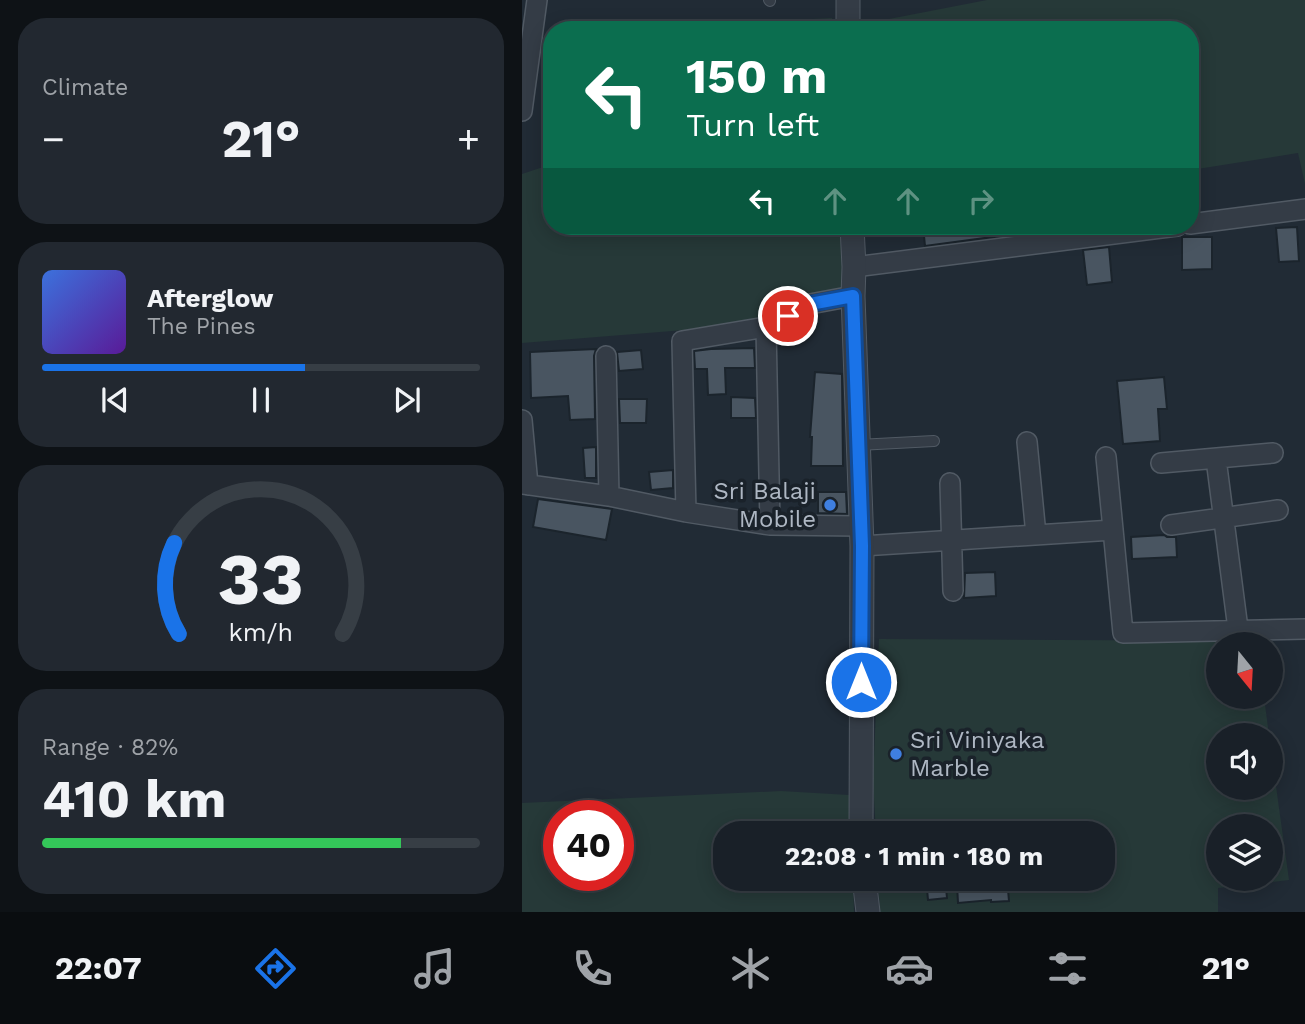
<!DOCTYPE html>
<html lang="en">
<head>
<meta charset="utf-8">
<style>
  :root { --surface:#192028; --page:#222830; --text:#f1f3f6; --muted:#9fa3a8; --line:#373e45; --accent:#1a73e8 }
  body { margin:0; font-family:"Work Sans",sans-serif; background:var(--page); color:var(--text); height:100vh; display:flex; flex-direction:column; font-size:26px; white-space:nowrap }
  * { box-sizing:border-box; margin:0 }
  p { font-size:23px; color:var(--muted) }
  .icon { flex:none; width:38px; height:38px; fill:none; stroke:currentColor; stroke-width:2; stroke-linecap:round; stroke-linejoin:round }
  .map { position:relative; flex:1; overflow:hidden }
  .sheet { display:flex; flex-direction:column; gap:18px; padding:18px; background:#0e1216; width:522px }
  .sheet>* { flex:none }
  .guide { position:absolute; left:21px; top:21px; width:656px; height:214px; border-radius:28px; box-shadow:0 4px 18px #0003,0 0 0 2px var(--line); background:#0b6e4f; color:#fff; overflow:hidden }
  .needle { width:46px; rotate:162deg }
  .fabs { position:absolute; left:684px; top:632px; display:grid; gap:14px }
  .fabs a { display:grid; place-items:center; width:77px; height:77px; border-radius:50%; background:var(--surface); box-shadow:0 4px 18px #0003,0 0 0 2px var(--line); font-size:35px }
  .speed { position:absolute; left:21px; top:800px; display:flex; gap:14px; font-size:35px; font-weight:700; text-align:center }
  .speed>* { display:grid; place-content:center; width:91px; height:91px; border-radius:50%; background:var(--surface); box-shadow:0 4px 18px #0003,0 0 0 2px var(--line); line-height:1 }
  .speed .limit { border:10px solid #d22; background:#fff; color:#111 }
  .pin { position:absolute; display:grid; place-items:center; width:60px; height:60px; color:#fff; margin:-30px; border:4px solid #fff; border-radius:50%; box-shadow:0 2px 7px #0007 }
  .me { position:absolute; width:77px; margin:-38px; rotate:0deg; stroke-linejoin:round; filter:drop-shadow(0 0 5px #0008) }
  .turn { display:flex; align-items:center; gap:24px; height:147px; padding:0 28px; font-size:32px }
  .turn .icon { width:91px; height:91px; stroke-width:2.5 }
  .turn b { display:block; font-size:49px; line-height:60px }
  .lanes { display:flex; align-items:center; height:66px; padding:0 28px; background:#0003; justify-content:center; gap:35px; direction:ltr }
  .lanes .off { opacity:.35 }
  .big { font-size:52px; font-weight:700; line-height:1.1 }
  .sheet .tile { flex:1; display:flex; flex-direction:column; justify-content:center; gap:10px; min-width:0; padding:0 24px; border-radius:28px; background:var(--page) }
  .sheet .dial { align-items:center; gap:0 }
  .dial svg { height:182px; overflow:visible; fill:none; stroke:var(--line); stroke-width:7; stroke-linecap:round; text-anchor:middle }
  .dial text { fill:var(--text); stroke:none }
  .song { display:flex; align-items:center; gap:21px }
  .cover { width:84px; height:84px; border-radius:10px; background:linear-gradient(135deg,hsl(220 70% 55%),hsl(270 70% 35%)) }
  .played { height:7px; border-radius:4px; background:linear-gradient(90deg,var(--accent) 60%,var(--line) 60%) }
  .keys { display:flex; justify-content:space-around; direction:ltr }
  .heat { display:flex; justify-content:space-between; align-items:center; font-size:38px; direction:ltr }
  .charge { height:10px; border-radius:5px; background:linear-gradient(90deg,#34c759 82%,var(--line) 0) }
  .trip { position:absolute; left:191px; top:821px; width:402px; height:70px; border-radius:28px; background:var(--surface); box-shadow:0 4px 18px #0003,0 0 0 2px var(--line); font-weight:700; line-height:70px; text-align:center }
  .tabs { display:flex; height:112px; justify-content:space-around; align-items:center; background:#0a0d10; color:var(--muted) }
  .tabs .icon { width:49px; height:49px }
  .tabs .current { color:var(--accent) }
  .tabs b { font-size:32px; color:var(--text) }
  main { display:flex; flex:1; min-height:0 }
  .map>svg:first-child { display:block }
</style>
</head>
<body>
<main>
<section class="sheet">
<div class="tile"><p>Climate</p>
<div class="heat"><a>−</a><b class="big">21°</b><a>+</a></div>
</div>
<div class="tile">
<div class="song"><i class="cover"></i><div><b>Afterglow</b><p>The Pines</p></div></div>
<div class="played"></div>
<div class="keys"><svg class="icon" aria-label="previous" viewBox="0 0 24 24"><path d="M18 5L8 12l10 7zM5 5v14"/></svg><svg class="icon" aria-label="pause" viewBox="0 0 24 24"><path d="M8 5v14M16 5v14"/></svg><svg class="icon" aria-label="next" viewBox="0 0 24 24"><path d="M6 5l10 7-10 7zM19 5v14"/></svg></div>
</div>
<div class="tile dial"><svg viewBox="0 0 100 80">
<path d="M14 69A42 42 0 1 1 86 69"/>
<path d="M14 69A42 42 0 0 1 12 29" stroke="#1a73e8"/>
<text x="50" y="56" font-size="32" font-weight="700">33</text>
<text x="50" y="72" font-size="11">km/h</text>
</svg></div>
<div class="tile"><p>Range · 82%</p><b class="big">410 km</b><div class="charge"></div></div>
</section>
<div class="map">
<svg width="784" height="912" viewBox="0 0 784 912">
  <rect width="100%" height="100%" fill="#212b35"/>
  <!-- green -->
  <path fill="#263938" fill-rule="evenodd" d="M465,0h318v184l-7,-31 -107,17 -1,-140h-332v-5z
    M310,18v12h-141l-1,-5z
    M30,164v62h289l3,59 -21,12 -32,4 -31,23 -238,19v-169z
    M357,639l377,2v3h-38v52l46,1 5,38h-51v53h53v-38l18,130 -71,8v24h-338l-2,-33 225,-1v-45h-227l-3,-52zM696,826h53v52h-53z
    M259,791l68,4 2,38h-126v45l128,1 1,33h-332v-109zM37,816h59v59h-59z"/>
  <!-- building -->
  <path fill="#495561" stroke="#1b242c" stroke-width="2" d="M401,226h99v7l-97,13z
    M775,227l2,34 -20,1 -3,-34z
    M660,237h30v32l-30,1z
    M587,247l3,35 -25,3 -4,-35z
    M232,348l1,20h-30l1,26 -18,1 -1,-26h-12l-1,-18 17,-2z
    M74,349l-2,7 1,63 -25,1 -2,-24 -37,2 -1,-46z
    M119,350l2,19 -24,2 -2,-19z
    M293,372l27,2 1,92h-32l1,-29h-2z
    M642,377l3,32h-9l2,32 -37,3 -6,-63z
    M209,397l24,1 1,20h-25z
    M97,399h28l-1,24h-26z
    M74,447v31h-11l-2,-30z
    M151,470v18l-22,2 -2,-18z
    M296,492h28l1,22 -29,-1z
    M16,499l74,10 -6,31 -73,-13z
    M642,535l3,2h9l1,20 -45,2 -1,-22z
    M473,572l1,24 -32,2 1,-25z
    M404,878h19l2,20 -19,2z
    M467,878h18l2,23 -18,1v-2l-33,3 -1,-18 32,-3z"/>
  <g fill="none" stroke-linecap="round" stroke-linejoin="round">
    <defs>
      <path id="service" d="M247,0l1,1
        M336,445l76,-4"/>
      <path id="minor" d="M0,111l15,-111
        M668,224l116,-15
        M332,267l323,-41
        M244,327l4,198
        M84,356l3,140
        M0,420l6,65
        M505,442l9,93
        M584,457l17,176 183,-4
        M694,459l22,170
        M639,463l112,-10
        M428,483l3,108
        M0,484l87,12 77,16 84,13 90,1
        M164,512l-4,-171 84,-14 44,-23 43,-8
        M649,525l107,-15
        M340,546l251,-16"/>
      <path id="tertiary" d="M326,0v30
        M330,226l2,41 -1,29 9,250 -1,287
        M342,878l4,34"/>
    </defs>
    <!-- service casing -->
    <use href="#service" stroke="#515a64" stroke-width="12"/>
    <!-- minor casing -->
    <use href="#minor" stroke="#515a64" stroke-width="22"/>
    <!-- tertiary casing -->
    <use href="#tertiary" stroke="#515a64" stroke-width="25"/>
    <!-- service -->
    <use href="#service" stroke="#343c46" stroke-width="10"/>
    <!-- minor -->
    <use href="#minor" stroke="#343c46" stroke-width="19"/>
    <!-- tertiary -->
    <use href="#tertiary" stroke="#343c46" stroke-width="23"/>
  </g>
  <g fill="none" stroke-linecap="round" stroke-linejoin="round">
    <defs>
      <path id="route" d="M266,316l22,-12 43,-8 9,250 -1,136"/>
    </defs>
    <!-- route casing -->
    <use href="#route" stroke="#114b97" stroke-width="18"/>
    <!-- route -->
    <use href="#route" stroke="#1a73e8" stroke-width="12"/>
  </g>
  <!-- markers -->
  <g fill="#3f7fe0" stroke="#1a222a" stroke-width="2.5">
    <circle cx="308" cy="505" r="7"/>
    <circle cx="374" cy="754" r="7"/>
  </g>
  <g text-anchor="middle" stroke-width="7" stroke-linejoin="round" paint-order="stroke">
    <!-- poi labels -->
    <g font-size="24" fill="#aeb7c3" stroke="#1a222a" text-anchor="end">
      <text x="294" y="499">Sri Balaji<tspan x="294" dy="28">Mobile</tspan></text>
      <text x="388" y="748" text-anchor="start">Sri Viniyaka<tspan x="388" dy="28">Marble</tspan></text>
    </g>
  </g>
</svg>
<div class="fabs">
<a><svg class="needle" viewBox="-14 -14 28 28"><path d="M0-13l5 13h-10z" fill="#e53935"/><path d="M0 13l5-13h-10z" fill="#9fa3a8"/></svg></a>
<a><svg class="icon" aria-label="sound" viewBox="0 0 24 24"><path d="M4 9h4l5-4v14l-5-4H4zM17 9q2 3 0 6"/></svg></a>
<a><svg class="icon" aria-label="layers" viewBox="0 0 24 24"><path d="M12 4l9 5-9 5-9-5zM3 14l9 5 9-5"/></svg></a>
</div>
<div class="speed"><div class="limit">40</div></div>
<div class="pin" style="left:266px;top:316px;background:#d93025"><svg class="icon" aria-label="arrive" viewBox="0 0 24 24"><path d="M6 21V4h12l-3 4 3 4H6"/></svg></div>
<svg class="me" style="left:339px;top:682px" viewBox="-20 -20 40 40"><circle r="17" fill="#1a73e8" stroke="#fff" stroke-width="3"/><path d="M0-11L8 9 0 5-8 9z" fill="#fff"/></svg>
<div class="trip">22:08 · 1 min · 180 m</div>
<div class="guide">
<div class="turn"><svg class="icon" aria-label="left" viewBox="0 0 24 24"><path d="M17 20v-9H6M10 6l-5 5 5 5"/></svg><div><b>150 m</b>Turn left</div></div>
<div class="lanes"><svg class="icon" aria-label="left" viewBox="0 0 24 24"><path d="M17 20v-9H6M10 6l-5 5 5 5"/></svg><svg class="icon off" aria-label="ahead" viewBox="0 0 24 24"><path d="M12 20V5M6 11l6-6 6 6"/></svg><svg class="icon off" aria-label="ahead" viewBox="0 0 24 24"><path d="M12 20V5M6 11l6-6 6 6"/></svg><svg class="icon off" aria-label="right" viewBox="0 0 24 24"><path d="M7 20v-9h11M14 6l5 5-5 5"/></svg></div>
</div>
</div>
</main>
<nav class="tabs">
<b>22:07</b>
<svg class="icon current" aria-label="directions" viewBox="0 0 24 24"><path d="M12 3l9 9-9 9-9-9zM9 14v-3h6M13 9l2 2-2 2"/></svg>
<svg class="icon" aria-label="music" viewBox="0 0 24 24"><path d="M9 18V5l10-2v13"/><circle cx="6" cy="18" r="3"/><circle cx="16" cy="16" r="3"/></svg>
<svg class="icon" aria-label="phone" viewBox="0 0 24 24"><path d="M5 4h4l2 5-3 2q2 4 5 5l2-3 5 2v4C11 20 4 13 5 4z"/></svg>
<svg class="icon" aria-label="climate" viewBox="0 0 24 24"><path d="M12 3v18M4 7l16 10M4 17L20 7"/></svg>
<svg class="icon" aria-label="car" viewBox="0 0 24 24"><path d="M5 17H2v-5l4-1 3-4h7l3 4 3 1v5h-3M9 17h6M6 11h13"/><circle cx="7" cy="17" r="2"/><circle cx="17" cy="17" r="2"/></svg>
<svg class="icon" aria-label="filters" viewBox="0 0 24 24"><path d="M4 7h16M4 17h16"/><circle cx="9" cy="7" r="2"/><circle cx="15" cy="17" r="2"/></svg>
<b>21°</b>
</nav>
</body>
</html>
